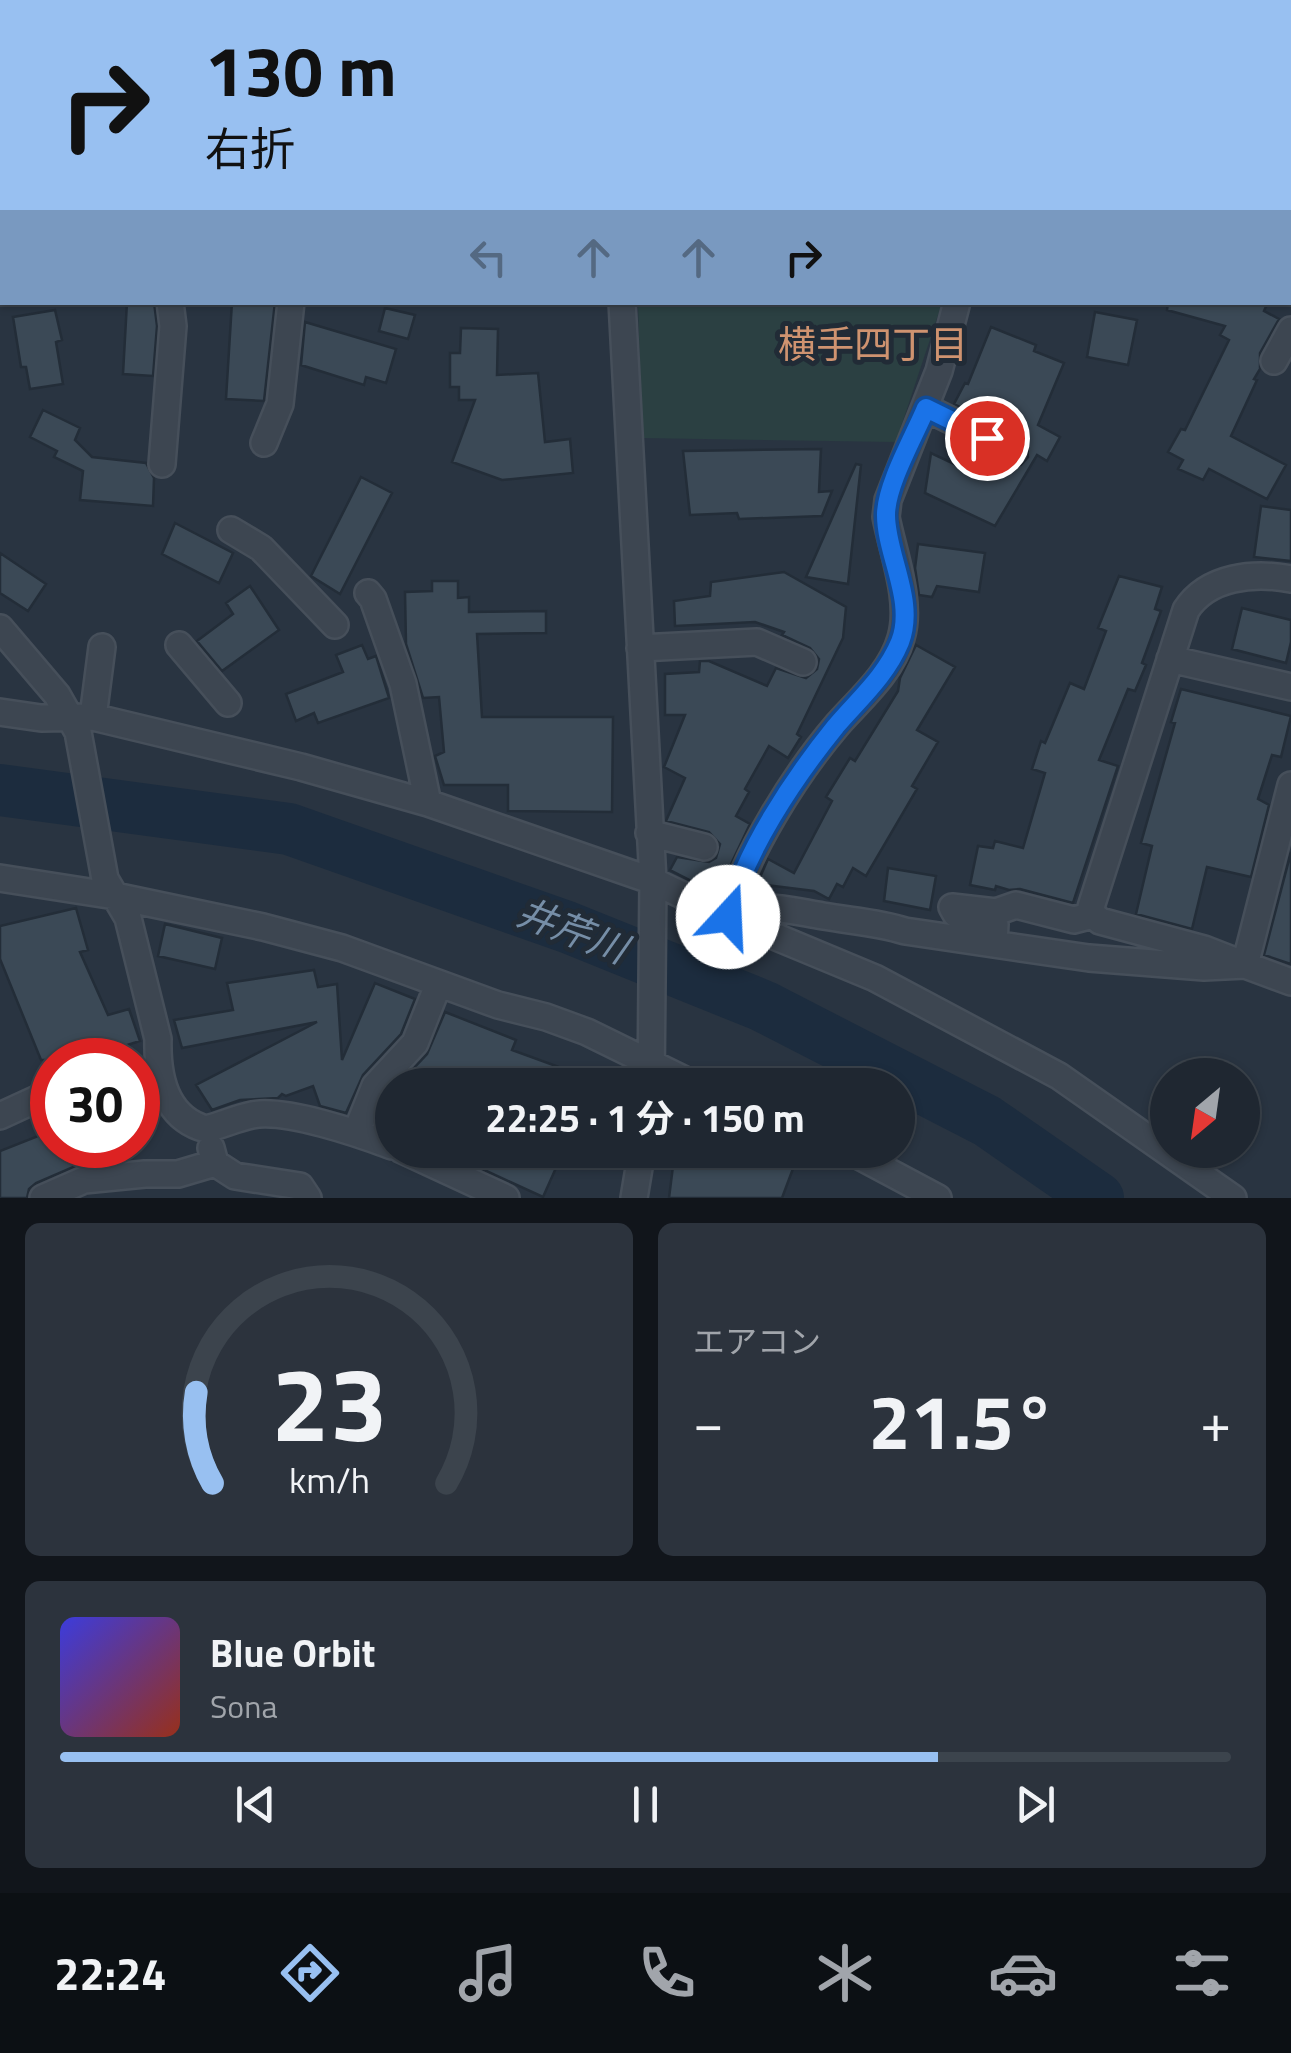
<!DOCTYPE html>
<html lang="ja">
<head>
<meta charset="utf-8">
<style>
  :root { --surface:#1f2731; --page:#2c333d; --text:#f1f3f6; --muted:#a1a5ab; --line:#3c444d; --accent:#98c0f1 }
  body { margin:0; font-family:"Titillium Web","Noto Sans JP",sans-serif; background:var(--page); color:var(--text); height:100vh; display:flex; flex-direction:column; font-size:38px; white-space:nowrap }
  * { box-sizing:border-box; margin:0 }
  p { font-size:32px; color:var(--muted) }
  .icon { flex:none; width:55px; height:55px; fill:none; stroke:currentColor; stroke-width:2; stroke-linecap:round; stroke-linejoin:round }
  .map { position:relative; height:1198px; overflow:hidden }
  .panel { display:flex; flex-direction:column; gap:25px; padding:25px; background:#11151b; flex:1 }
  .panel>* { flex:none }
  .guide { position:absolute; left:0px; top:0px; width:1292px; height:305px; box-shadow:0 2px 8px #0004,0 0 0 2px var(--line); background:#98c0f1; color:#111; overflow:hidden }
  .needle { width:65px; rotate:209deg }
  .tools { position:absolute; left:1150px; top:1058px; display:grid; gap:20px }
  .tools a { display:grid; place-items:center; width:110px; height:110px; border-radius:50%; background:var(--surface); box-shadow:0 2px 8px #0004,0 0 0 2px var(--line); font-size:50px }
  .speed { position:absolute; left:30px; top:1038px; display:flex; gap:20px; font-size:50px; font-weight:700; text-align:center }
  .speed>* { display:grid; place-content:center; width:130px; height:130px; border-radius:50%; background:var(--surface); box-shadow:0 2px 8px #0004,0 0 0 2px var(--line); line-height:1 }
  .speed .limit { border:15px solid #d22; background:#fff; color:#111 }
  .pin { position:absolute; display:grid; place-items:center; width:85px; height:85px; color:#fff; margin:-42px; border:5px solid #fff; border-radius:50%; box-shadow:0 2px 10px #0007 }
  .me { position:absolute; width:110px; margin:-55px; rotate:20deg; stroke-linejoin:round; filter:drop-shadow(0 0 8px #0008) }
  .turn { display:flex; align-items:center; gap:35px; height:210px; padding:0 40px; font-size:45px }
  .turn .icon { width:130px; height:130px; stroke-width:2.5 }
  .turn b { display:block; font-size:70px; line-height:85px }
  .lanes { display:flex; align-items:center; height:95px; padding:0 40px; background:#0003; justify-content:center; gap:50px; direction:ltr }
  .lanes .off { opacity:.35 }
  .big { font-size:75px; font-weight:700; line-height:1.1 }
  .panel .card { flex:1; display:flex; flex-direction:column; justify-content:center; gap:15px; min-width:0; padding:0 35px; border-radius:15px; background:var(--page) }
  .panel .dial { align-items:center; gap:0 }
  .dial svg { height:260px; overflow:visible; fill:none; stroke:var(--line); stroke-width:7; stroke-linecap:round; text-anchor:middle }
  .dial text { fill:var(--text); stroke:none }
  .song { display:flex; align-items:center; gap:30px }
  .cover { width:120px; height:120px; border-radius:15px; background:linear-gradient(135deg,hsl(240 70% 55%),hsl(10 70% 35%)) }
  .played { height:10px; border-radius:5px; background:linear-gradient(90deg,var(--accent) 75%,var(--line) 75%) }
  .keys { display:flex; justify-content:space-around; direction:ltr }
  .heat { display:flex; justify-content:space-between; align-items:center; font-size:55px; direction:ltr }
  .panel .tiles { flex:1; display:grid; gap:25px; grid-template-columns:1fr 1fr }
  .card:last-child { grid-column:span 2 }
  .trip { position:absolute; left:375px; top:1068px; width:540px; height:100px; border-radius:50px; background:var(--surface); box-shadow:0 2px 8px #0004,0 0 0 2px var(--line); font-weight:700; line-height:100px; text-align:center }
  .tabs { display:flex; height:160px; justify-content:space-around; align-items:center; background:#0c1014; color:var(--muted) }
  .tabs .icon { width:70px; height:70px }
  .tabs .selected { color:var(--accent) }
  .tabs b { font-size:45px; color:var(--text) }
  .map>svg:first-child { display:block }
</style>
</head>
<body>
<div class="map">
<svg width="1291" height="1198" viewBox="0 0 1291 1198">
  <rect width="100%" height="100%" fill="#293441"/>
  <!-- green -->
  <path fill="#2b4042" d="M638,303v-1l304,1 -46,139 -254,-4z"/>
  <g fill="none" stroke-linecap="round" stroke-linejoin="round">
    <!-- river -->
    <path stroke="#1c2c3e" stroke-width="52" d="M0,790l289,39 278,98 196,79 224,115 111,77"/>
  </g>
  <!-- building -->
  <path fill="#3b4956" stroke="#232d38" stroke-width="2.5" d="M127,302h27l3,24 -4,50 -30,-2z
    M232,302h43l-11,99 -38,-2z
    M1168,302h100l-4,9 15,8 -19,34v16l-6,10 3,1 -26,56 55,29 -19,34 -58,-30 -6,11 -25,-11 5,-9 -15,-8 13,-23 4,1 44,-90 -9,-5 5,-9 -58,-16z
    M385,308l30,7 -7,24 -29,-8z
    M55,310l7,30 -6,2 7,42 -33,5 -4,-22h-5l-8,-50z
    M1095,312l42,8 -9,45 -41,-8z
    M305,322l91,27 -10,34 -20,-6 -2,8 -63,-20z
    M991,327l45,18 -2,6 30,12 -26,62 22,12 -13,24 -10,-6 -42,71 -70,-33 6,-40 51,24 10,-18 21,8 8,-2 7,-8 -1,-14 -6,-6 -67,-33 11,-21 3,1z
    M461,328l37,1 -1,46 41,-2 7,69 25,-3 3,34 -71,7 -50,-18 23,-62h-16v-13h-9v-34h10z
    M43,410l37,18 -5,12 17,17 54,6 8,15 -1,28 -73,-6 3,-29 -29,-14 3,-6 -27,-14z
    M821,449l-2,43 13,-1 -10,25 -83,3 -2,-6 -47,2 -7,-64z
    M856,464l5,1 -13,119 -42,-7z
    M361,477l31,16 -52,101 -29,-18z
    M1261,506l30,4v51l-37,-4z
    M175,523l58,30 -14,30 -57,-29z
    M918,544l67,9 -6,39 -42,-6 -5,11 -13,-2 -4,-27z
    M0,553l46,31 -18,27 -28,-18z
    M784,572l62,35 -3,31 -46,96 4,3 -13,21 -19,-12 -24,43 4,3 -13,24 14,8 -28,59 -3,-2 -6,11 -43,-22 7,-13 32,5 7,-4 4,-14 -11,-12 -43,-11 19,-43 -21,-11 21,-52h-20v-41l34,-2 1,-11h9l58,25 9,-18 30,10 11,-9 2,-10 -9,-11 -28,-13 2,-3 -29,-10 -80,4 -1,-25 36,-5 1,-14z
    M1119,576l43,11 -7,22 6,2 -19,52 4,2 -11,26 -7,-2 -29,71 19,6 -45,137 -53,-14 -11,1 -13,-4 -1,4 -25,-5 8,-39 15,2 2,-7 28,7 22,-75 -13,-4 9,-28 4,2 25,-60 14,6 22,-58 -8,-3z
    M432,581h26v17l11,-1v15l77,-1v22l-69,1 5,83h131l-1,95 -104,-1v-26h-64l-9,-29 9,-4 -5,-55 -16,1 -17,-54 -1,-52 27,-1z
    M250,586l29,44 -57,41 -25,-30 36,-27 -7,-11z
    M1242,608l49,12v22l-5,21 -54,-14z
    M362,645l6,14 8,-3 13,42 -71,25 -4,-10 -18,8 -10,-27 57,-22 -7,-17z
    M916,645l39,22 -38,63 21,12 -26,44 5,3 -51,87 -13,-8 -10,19 -6,-3 -8,15 -15,-8 -57,-7 11,-25 26,14 38,-72 -6,-4 24,-39 5,3 43,-70 2,-13z
    M1181,689l110,27 -10,41 -9,-2 -14,44 11,6 -18,72 -44,-10 -15,62 -56,-15 16,-68 -11,-3 34,-120 -4,-1z
    M1291,852v112l-27,-9z
    M888,868l48,8 -6,34 -46,-9z
    M76,908l12,42 -8,2 28,63 21,-6 11,32 -60,19h-39l-41,-101v-33z
    M165,924l57,14 -7,31 -57,-13z
    M314,970l4,17 19,-3 5,76 33,-77 40,16 -14,35 -38,41 -17,38 -26,-7 -7,-20 -27,10 -4,-2 -4,4 -38,2 -28,10 -16,-25 121,-63 -135,26 -8,-28 59,-10 -6,-27z
    M445,1012l71,28 -4,10 88,32 -1,3h-69l-42,-15 -7,15h-83l29,-31z
    M392,1091v36l-14,-4z
    M43,1134l5,11h86v4l-56,16 -42,18 -7,6 -2,9h-27v-47z
    M441,1150h123l-21,47z
    M675,1150h125l-18,48h-113z"/>
  <g fill="none" stroke-linecap="round" stroke-linejoin="round">
    <defs>
      <path id="minor" d="M180,0l1,2
        M608,0v2
        M1075,2l1,-2
        M1174,2v-2
        M1229,2l1,-2
        M1,249l1,-5
        M622,302l31,579 -2,204
        M1274,361l17,-31
        M926,408l87,43
        M264,443l16,-39 11,-102
        M162,464l11,-138 -3,-24
        M231,530l30,18 74,77
        M1291,579c-37,-7 -83,-3 -105,31l-95,297 2,8 7,6 104,28 41,16 46,-180
        M368,593l5,6 30,85 25,119
        M0,628l57,67 21,37 27,147 23,39 30,121c-1,38 7,79 48,90 16,-4 31,-11 46,-14 33,-7 108,19 140,31
        M179,645l49,58
        M640,648l117,-6 46,20
        M1170,659l121,28
        M0,712l41,6 52,-1 208,50 127,36 225,78 75,36 147,61 184,98 174,122
        M93,717l9,-70
        M649,833l55,14
        M0,878l115,18 148,31 79,21 156,57 48,12 41,15 108,53
        M728,917c16,-62 68,-144 110,-193 23,-26 53,-51 63,-86 11,-36 -8,-85 -15,-121l2,-17 51,-129 18,-69
        M746,925l20,-17c20,0 38,5 57,8 28,5 55,6 82,15l184,27 115,9 41,-2 46,17
        M994,944l1,-20 -39,-10 -4,-7 44,5 20,-7 58,15 19,-5
        M0,1116l52,-24
        M356,1133l19,-47 40,-43 23,-58
        M211,1148l4,15 20,13 65,10 8,12
        M402,1150l104,48
        M848,1150l90,48
        M43,1198l41,-18 61,-6h33l37,-11
        M634,1198l8,-48"/>
    </defs>
    <!-- minor casing -->
    <use href="#minor" stroke="#464f5a" stroke-width="30"/>
    <!-- minor -->
    <use href="#minor" stroke="#3d4651" stroke-width="25"/>
  </g>
  <g fill="none" stroke-linecap="round" stroke-linejoin="round">
    <defs>
      <path id="route" d="M728,917c16,-65 66,-139 108,-191 23,-27 50,-50 64,-84 16,-41 -14,-87 -14,-127 0,-30 28,-78 40,-107l61,30"/>
    </defs>
    <!-- route casing -->
    <use href="#route" stroke="#114b97" stroke-width="25"/>
    <!-- route -->
    <use href="#route" stroke="#1a73e8" stroke-width="18"/>
  </g>
  <g text-anchor="middle" stroke-width="10" stroke-linejoin="round" paint-order="stroke">
    <!-- neighbourhood labels -->
    <g font-size="38" fill="#cf9370" stroke="#212b36">
      <text x="873" y="358">横手四丁目</text>
    </g>
    <!-- water labels -->
    <g font-size="38" font-style="italic" fill="#768ea7" stroke="#212b36">
      <text transform="translate(572 931) rotate(21)" y="13">井芹川</text>
    </g>
  </g>
</svg>
<div class="tools">
<a><svg class="needle" viewBox="-14 -14 28 28"><path d="M0-13l5 13h-10z" fill="#e53935"/><path d="M0 13l5-13h-10z" fill="#a1a5ab"/></svg></a>
</div>
<div class="speed"><div class="limit">30</div></div>
<div class="pin" style="left:987px;top:438px;background:#d93025"><svg class="icon" aria-label="arrive" viewBox="0 0 24 24"><path d="M6 21V4h12l-3 4 3 4H6"/></svg></div>
<svg class="me" style="left:728px;top:917px" viewBox="-20 -20 40 40"><circle r="19" fill="#fff"/><path d="M0-13L10 11 0 6-10 11z" fill="#1a73e8"/></svg>
<div class="trip">22:25 · 1 分 · 150 m</div>
<div class="guide">
<div class="turn"><svg class="icon" aria-label="right" viewBox="0 0 24 24"><path d="M7 20v-9h11M14 6l5 5-5 5"/></svg><div><b>130 m</b>右折</div></div>
<div class="lanes"><svg class="icon off" aria-label="left" viewBox="0 0 24 24"><path d="M17 20v-9H6M10 6l-5 5 5 5"/></svg><svg class="icon off" aria-label="ahead" viewBox="0 0 24 24"><path d="M12 20V5M6 11l6-6 6 6"/></svg><svg class="icon off" aria-label="ahead" viewBox="0 0 24 24"><path d="M12 20V5M6 11l6-6 6 6"/></svg><svg class="icon" aria-label="right" viewBox="0 0 24 24"><path d="M7 20v-9h11M14 6l5 5-5 5"/></svg></div>
</div>
</div>
<section class="panel">
<div class="tiles">
<div class="card dial"><svg viewBox="0 0 100 80">
<path d="M14 69A42 42 0 1 1 86 69"/>
<path d="M14 69A42 42 0 0 1 9 41" stroke="#98c0f1"/>
<text x="50" y="56" font-size="32" font-weight="700">23</text>
<text x="50" y="72" font-size="11">km/h</text>
</svg></div>
<div class="card"><p>エアコン</p>
<div class="heat"><a>−</a><b class="big">21.5°</b><a>+</a></div>
</div>
<div class="card">
<div class="song"><i class="cover"></i><div><b>Blue Orbit</b><p>Sona</p></div></div>
<div class="played"></div>
<div class="keys"><svg class="icon" aria-label="previous" viewBox="0 0 24 24"><path d="M18 5L8 12l10 7zM5 5v14"/></svg><svg class="icon" aria-label="pause" viewBox="0 0 24 24"><path d="M8 5v14M16 5v14"/></svg><svg class="icon" aria-label="next" viewBox="0 0 24 24"><path d="M6 5l10 7-10 7zM19 5v14"/></svg></div>
</div>
</div>
</section>
<nav class="tabs">
<b>22:24</b>
<svg class="icon selected" aria-label="directions" viewBox="0 0 24 24"><path d="M12 3l9 9-9 9-9-9zM9 14v-3h6M13 9l2 2-2 2"/></svg>
<svg class="icon" aria-label="music" viewBox="0 0 24 24"><path d="M9 18V5l10-2v13"/><circle cx="6" cy="18" r="3"/><circle cx="16" cy="16" r="3"/></svg>
<svg class="icon" aria-label="phone" viewBox="0 0 24 24"><path d="M5 4h4l2 5-3 2q2 4 5 5l2-3 5 2v4C11 20 4 13 5 4z"/></svg>
<svg class="icon" aria-label="climate" viewBox="0 0 24 24"><path d="M12 3v18M4 7l16 10M4 17L20 7"/></svg>
<svg class="icon" aria-label="car" viewBox="0 0 24 24"><path d="M5 17H2v-5l4-1 3-4h7l3 4 3 1v5h-3M9 17h6M6 11h13"/><circle cx="7" cy="17" r="2"/><circle cx="17" cy="17" r="2"/></svg>
<svg class="icon" aria-label="filters" viewBox="0 0 24 24"><path d="M4 7h16M4 17h16"/><circle cx="9" cy="7" r="2"/><circle cx="15" cy="17" r="2"/></svg>
</nav>
</body>
</html>
